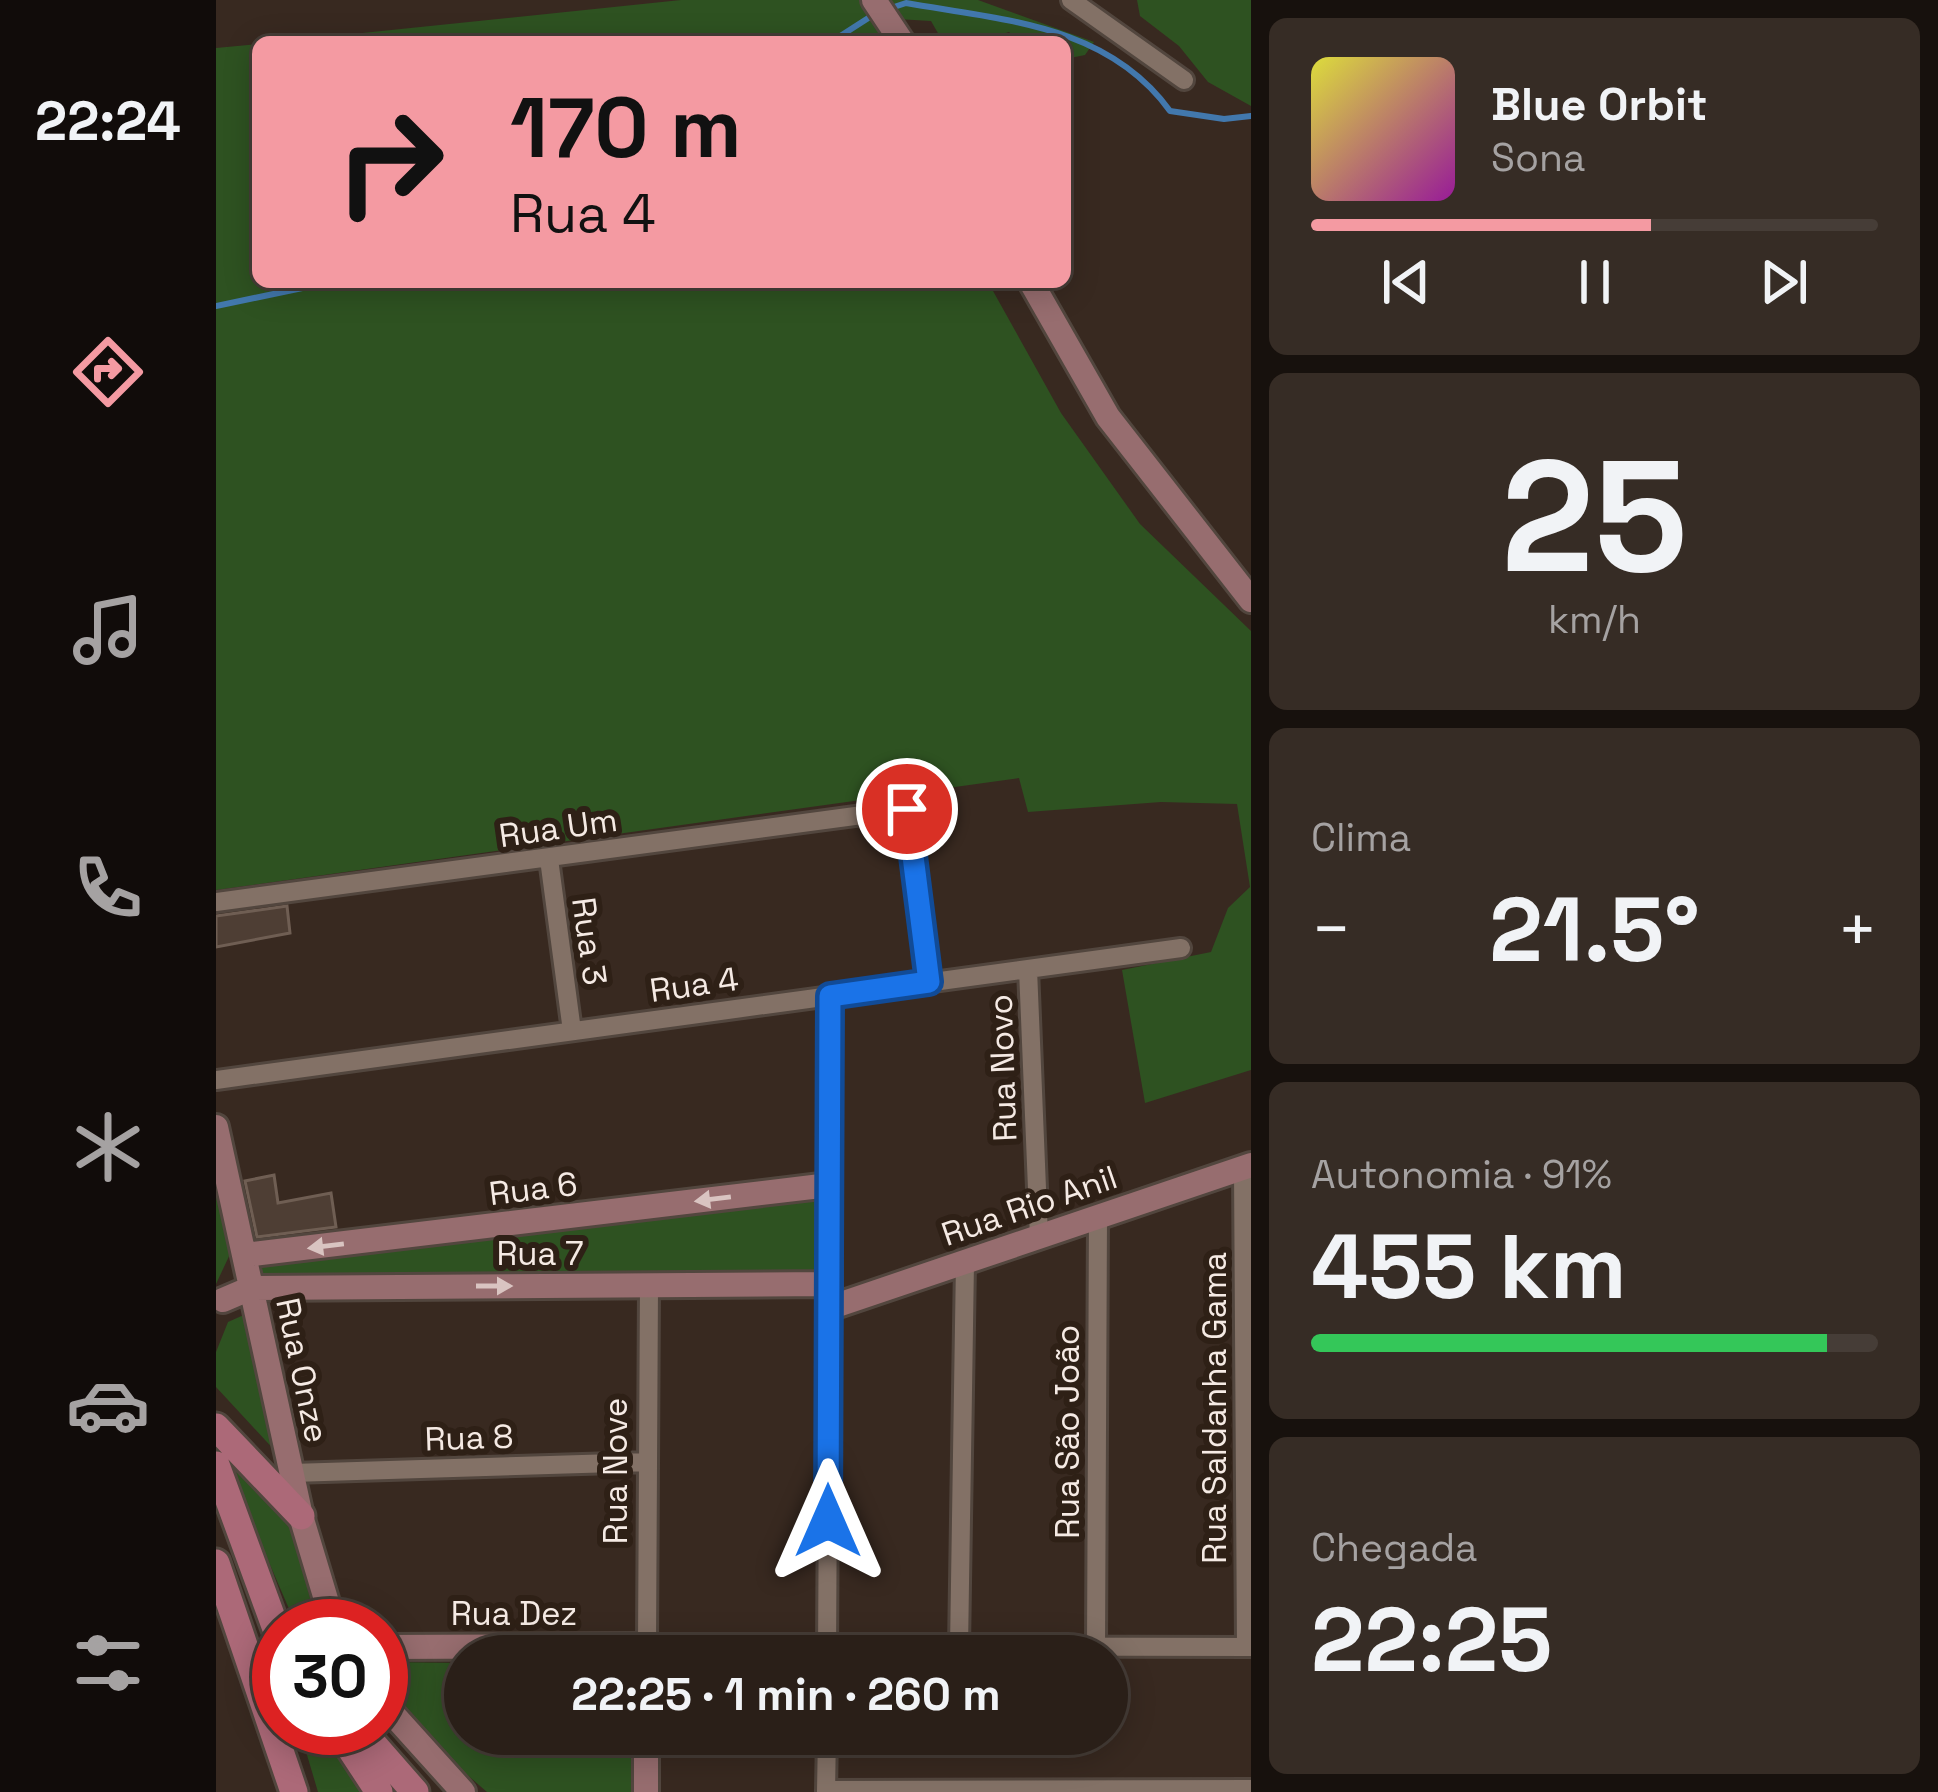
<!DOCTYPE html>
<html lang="pt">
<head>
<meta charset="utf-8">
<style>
  :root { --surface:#2a1f18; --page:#362c25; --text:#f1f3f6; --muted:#a5a2a2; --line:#463d37; --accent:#f49aa2 }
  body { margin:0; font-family:"Space Grotesk",sans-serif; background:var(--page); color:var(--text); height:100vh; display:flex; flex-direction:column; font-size:45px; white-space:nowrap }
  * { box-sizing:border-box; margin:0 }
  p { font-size:39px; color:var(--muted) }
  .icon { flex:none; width:66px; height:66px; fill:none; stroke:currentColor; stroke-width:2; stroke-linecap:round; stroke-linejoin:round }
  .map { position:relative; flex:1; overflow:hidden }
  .sheet { display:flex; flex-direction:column; gap:18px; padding:18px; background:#17110d; width:687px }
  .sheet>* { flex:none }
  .guide { position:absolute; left:36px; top:36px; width:819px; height:252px; border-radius:18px; box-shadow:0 6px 30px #0003,0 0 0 3px var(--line); background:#f49aa2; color:#111; overflow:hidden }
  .speed { position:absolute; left:36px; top:1599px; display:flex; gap:24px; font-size:60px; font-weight:700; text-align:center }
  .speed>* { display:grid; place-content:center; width:156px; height:156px; border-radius:50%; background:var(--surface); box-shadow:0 6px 30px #0003,0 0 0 3px var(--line); line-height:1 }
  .speed .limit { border:18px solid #d22; background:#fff; color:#111 }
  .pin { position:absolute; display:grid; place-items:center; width:102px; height:102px; color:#fff; margin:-51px; border:6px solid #fff; border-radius:50%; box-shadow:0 3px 12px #0007 }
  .me { position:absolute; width:132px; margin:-66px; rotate:0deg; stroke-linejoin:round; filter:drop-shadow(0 0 9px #0008) }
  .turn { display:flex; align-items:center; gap:42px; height:252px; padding:0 60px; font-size:54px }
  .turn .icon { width:156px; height:156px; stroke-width:2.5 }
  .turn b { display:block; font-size:84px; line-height:102px }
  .big { font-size:90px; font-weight:700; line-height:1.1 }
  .sheet .widget { flex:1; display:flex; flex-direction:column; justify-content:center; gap:18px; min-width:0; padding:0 42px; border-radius:18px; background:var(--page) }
  .sheet .dial { align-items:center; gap:0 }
  .dial b { font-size:156px; line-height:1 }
  .song { display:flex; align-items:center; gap:36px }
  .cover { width:144px; height:144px; border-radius:18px; background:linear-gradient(135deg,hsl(60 70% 55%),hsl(300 70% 35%)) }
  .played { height:12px; border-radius:6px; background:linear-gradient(90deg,var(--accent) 60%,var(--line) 60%) }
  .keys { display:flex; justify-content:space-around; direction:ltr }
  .heat { display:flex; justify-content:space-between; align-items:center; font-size:66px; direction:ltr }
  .charge { height:18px; border-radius:9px; background:linear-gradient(90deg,#34c759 91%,var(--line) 0) }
  .trip { position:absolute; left:228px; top:1635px; width:684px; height:120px; border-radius:60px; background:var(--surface); box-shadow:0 6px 30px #0003,0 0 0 3px var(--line); font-weight:700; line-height:120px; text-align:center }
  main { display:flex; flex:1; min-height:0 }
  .tabs { display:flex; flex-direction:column; width:216px; justify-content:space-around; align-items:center; background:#110c0a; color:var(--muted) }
  .tabs .icon { width:84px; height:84px }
  .tabs .selected { color:var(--accent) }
  .tabs b { font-size:54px; color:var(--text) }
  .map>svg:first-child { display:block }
</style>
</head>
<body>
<main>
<nav class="tabs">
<b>22:24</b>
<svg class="icon selected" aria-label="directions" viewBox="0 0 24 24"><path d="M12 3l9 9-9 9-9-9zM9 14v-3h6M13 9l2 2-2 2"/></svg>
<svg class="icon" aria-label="music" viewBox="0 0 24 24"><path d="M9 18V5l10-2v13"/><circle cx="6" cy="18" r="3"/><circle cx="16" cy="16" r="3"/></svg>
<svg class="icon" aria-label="phone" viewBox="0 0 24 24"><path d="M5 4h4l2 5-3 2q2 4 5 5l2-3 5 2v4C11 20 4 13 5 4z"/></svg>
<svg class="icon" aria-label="climate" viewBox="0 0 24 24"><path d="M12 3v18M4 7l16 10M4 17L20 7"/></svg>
<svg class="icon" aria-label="car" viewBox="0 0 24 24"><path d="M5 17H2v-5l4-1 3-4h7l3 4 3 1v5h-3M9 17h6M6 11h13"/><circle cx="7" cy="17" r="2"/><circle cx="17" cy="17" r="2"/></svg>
<svg class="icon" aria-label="filters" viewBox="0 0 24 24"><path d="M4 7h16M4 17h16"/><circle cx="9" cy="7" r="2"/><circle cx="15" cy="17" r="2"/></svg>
</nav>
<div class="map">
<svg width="1035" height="1792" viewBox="0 0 1035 1792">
  <rect width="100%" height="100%" fill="#382920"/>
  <!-- green -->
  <path fill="#2e5221" d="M465,0h297l116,42 -9,13 -20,4v-17h-45l-11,-10 -32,10h-34l-12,-21 -34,-2 -19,23h-603z
    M921,0h114v106l-43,-24 -29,-36 -39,-30z
    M42,44v238h730l73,131 79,111 111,107v439l-106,33 -23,-133 89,-18 17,-44 22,-21 -13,-83 -76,-2 -133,10 -9,-34 -803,112v-842z
    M0,1189l15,63 -15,32z
    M605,1190l4,86 -563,1 -3,-11z
    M30,1314l32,140 -62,-67v-35l12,-30z
    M14,1454l62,72 24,96 -23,-4 -41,-95z
    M165,1662l84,1v71h167v58h-145l-44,-38 -62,-73z
    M83,1728h23l40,64h-44z"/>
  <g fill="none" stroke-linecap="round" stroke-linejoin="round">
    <!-- stream -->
    <path stroke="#4278ad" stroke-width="6" d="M675,8l15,-5c98,17 202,22 264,108l54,8 27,-3
      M615,42l42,-27
      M0,306l115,-24"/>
  </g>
  <!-- building -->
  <path fill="#4e3e34" stroke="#6f5e53" stroke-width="3" d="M71,906l3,27 -74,14v-31z
    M58,1175l4,28 53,-10 5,34 -79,10 -12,-56z"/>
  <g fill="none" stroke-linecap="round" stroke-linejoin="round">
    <defs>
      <path id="street" d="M855,0l113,80
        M333,859l23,172
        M0,902l691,-93 22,173
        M812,969l11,268
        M0,1080l965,-132
        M1027,1168l3,479
        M613,1185l1,-189
        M433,1286l-2,360 604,1
        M76,1473l356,-11
        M743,1648l6,-386
        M880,1648l2,-431
        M611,1656l2,-348
        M610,1790l425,-1
        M610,1792l1,-58"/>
      <path id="secondary" d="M658,0l28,42
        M815,282l77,135 143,183
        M0,1127l85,389 33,110
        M28,1255l585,-70v123l422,-143
        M7,1300l28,-12 578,-4
        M165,1647l266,-1v10
        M165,1701l82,91
        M430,1792v-58"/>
      <path id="primary" d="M0,1427l85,89
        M0,1465l63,172
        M0,1563l78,229
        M121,1728l42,64
        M143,1728l56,64"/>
    </defs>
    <!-- street casing -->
    <use href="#street" stroke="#52463e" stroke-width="24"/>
    <!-- secondary casing -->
    <use href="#secondary" stroke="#52463e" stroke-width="30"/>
    <!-- primary casing -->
    <use href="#primary" stroke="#52463e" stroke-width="33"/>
    <!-- street -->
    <use href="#street" stroke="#837166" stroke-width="18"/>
    <!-- secondary -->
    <use href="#secondary" stroke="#976d6f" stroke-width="24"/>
    <!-- primary -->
    <use href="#primary" stroke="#ac6978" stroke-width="27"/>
  </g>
  <!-- one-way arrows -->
  <defs><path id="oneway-solid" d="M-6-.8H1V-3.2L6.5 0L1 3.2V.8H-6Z" transform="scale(3)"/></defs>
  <g fill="#d9c4c1">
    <use href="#oneway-solid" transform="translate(497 1199) rotate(173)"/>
    <use href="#oneway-solid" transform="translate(110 1246) rotate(173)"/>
    <use href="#oneway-solid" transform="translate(278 1286)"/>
  </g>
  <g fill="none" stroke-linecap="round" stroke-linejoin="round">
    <defs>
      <path id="route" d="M612,1521l2,-525 99,-14 -22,-173"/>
    </defs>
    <!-- route casing -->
    <use href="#route" stroke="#114b97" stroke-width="30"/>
    <!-- route -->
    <use href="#route" stroke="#1a73e8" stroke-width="21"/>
  </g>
  <g text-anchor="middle" stroke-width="12" stroke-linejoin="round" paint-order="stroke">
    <!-- street labels -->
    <g font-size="33" fill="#f5eae4" stroke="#2e2016">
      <text transform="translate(342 827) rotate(-8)" y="12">Rua Um</text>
      <text transform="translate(374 941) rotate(82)" y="12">Rua 3</text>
      <text transform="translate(478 984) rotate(-8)" y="12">Rua 4</text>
      <text transform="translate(786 1068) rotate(-92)" y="12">Rua Novo</text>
      <text transform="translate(317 1188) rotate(-7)" y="12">Rua 6</text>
      <text transform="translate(813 1205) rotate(-19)" y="12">Rua Rio Anil</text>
      <text x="324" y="1265">Rua 7</text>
      <text transform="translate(87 1370) rotate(78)" y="12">Rua Onze</text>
      <text transform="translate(998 1408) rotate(-90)" y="12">Rua Saldanha Gama</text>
      <text transform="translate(851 1432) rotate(-90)" y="12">Rua São João</text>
      <text transform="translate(253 1437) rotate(-2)" y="12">Rua 8</text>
      <text transform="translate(399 1471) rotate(-90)" y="12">Rua Nove</text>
      <text x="298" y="1625">Rua Dez</text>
    </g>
  </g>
</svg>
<div class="speed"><div class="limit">30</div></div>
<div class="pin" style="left:691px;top:809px;background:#d93025"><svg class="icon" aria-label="arrive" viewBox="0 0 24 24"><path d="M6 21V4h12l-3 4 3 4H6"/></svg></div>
<svg class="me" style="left:612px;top:1521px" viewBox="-20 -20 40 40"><path d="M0-17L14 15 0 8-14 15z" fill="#1a73e8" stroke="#fff" stroke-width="4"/></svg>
<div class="trip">22:25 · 1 min · 260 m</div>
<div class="guide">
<div class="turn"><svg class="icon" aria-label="right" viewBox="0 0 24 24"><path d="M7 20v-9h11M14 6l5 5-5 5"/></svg><div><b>170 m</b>Rua 4</div></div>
</div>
</div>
<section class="sheet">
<div class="widget">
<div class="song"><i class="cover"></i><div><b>Blue Orbit</b><p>Sona</p></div></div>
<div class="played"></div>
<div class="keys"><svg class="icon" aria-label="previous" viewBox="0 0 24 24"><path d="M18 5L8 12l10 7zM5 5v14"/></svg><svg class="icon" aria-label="pause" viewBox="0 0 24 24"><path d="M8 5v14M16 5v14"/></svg><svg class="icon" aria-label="next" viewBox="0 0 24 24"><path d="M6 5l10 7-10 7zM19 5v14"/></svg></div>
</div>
<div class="widget dial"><b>25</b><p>km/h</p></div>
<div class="widget"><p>Clima</p>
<div class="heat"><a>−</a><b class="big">21.5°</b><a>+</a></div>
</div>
<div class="widget"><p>Autonomia · 91%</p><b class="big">455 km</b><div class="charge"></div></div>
<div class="widget"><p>Chegada</p><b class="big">22:25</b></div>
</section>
</main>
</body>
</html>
